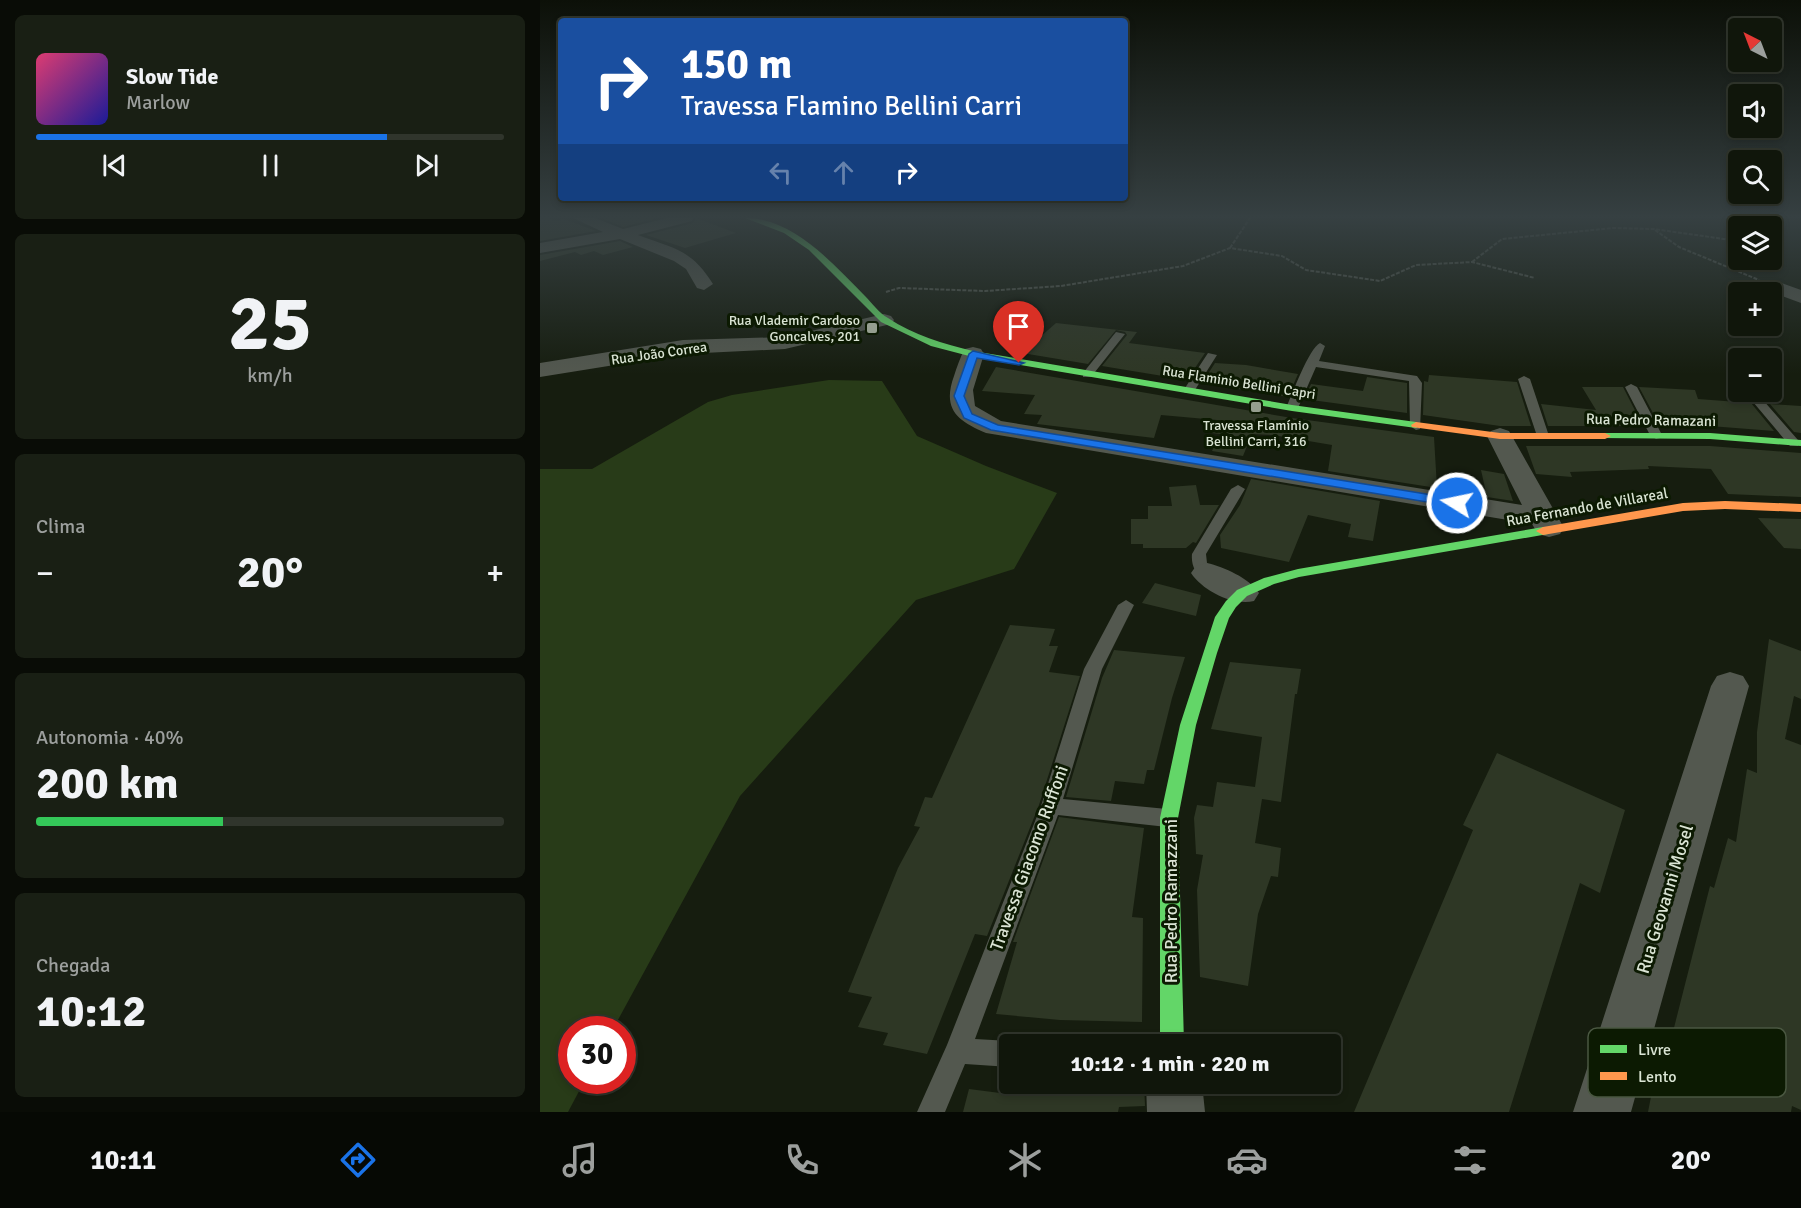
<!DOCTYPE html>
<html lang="pt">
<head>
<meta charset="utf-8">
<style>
  :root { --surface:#10160b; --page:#191f14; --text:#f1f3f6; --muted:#9c9f9d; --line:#30352c; --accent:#1a73e8 }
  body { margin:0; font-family:Signika,sans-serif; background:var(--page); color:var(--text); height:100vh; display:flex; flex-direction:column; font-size:22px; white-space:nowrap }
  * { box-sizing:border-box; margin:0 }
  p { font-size:20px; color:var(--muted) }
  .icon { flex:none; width:33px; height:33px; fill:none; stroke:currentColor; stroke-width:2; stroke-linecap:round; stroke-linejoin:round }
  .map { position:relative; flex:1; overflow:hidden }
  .drawer { display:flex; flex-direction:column; gap:15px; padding:15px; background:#090c06; width:540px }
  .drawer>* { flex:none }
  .guide { position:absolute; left:18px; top:18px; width:570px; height:183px; border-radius:6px; box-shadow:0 3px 9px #0003,0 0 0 2px var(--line); background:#1a4fa0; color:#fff; overflow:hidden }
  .needle { width:39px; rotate:318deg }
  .controls { position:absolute; left:1188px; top:18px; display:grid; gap:12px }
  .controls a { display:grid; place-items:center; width:54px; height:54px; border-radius:6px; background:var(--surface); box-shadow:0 3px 9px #0003,0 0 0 2px var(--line); font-size:30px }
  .speed { position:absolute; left:18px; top:1016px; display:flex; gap:12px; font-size:30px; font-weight:700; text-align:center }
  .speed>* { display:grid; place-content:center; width:78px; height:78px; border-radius:50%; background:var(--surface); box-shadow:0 3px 9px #0003,0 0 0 2px var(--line); line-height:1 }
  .speed .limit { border:9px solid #d22; background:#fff; color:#111 }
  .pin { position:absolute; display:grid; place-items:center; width:51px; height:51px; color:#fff; margin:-62px -26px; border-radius:50% 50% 50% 0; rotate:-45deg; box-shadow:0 0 6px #0007 }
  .pin .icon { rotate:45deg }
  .me { position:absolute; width:66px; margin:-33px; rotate:280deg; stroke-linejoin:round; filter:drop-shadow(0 0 4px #0008) }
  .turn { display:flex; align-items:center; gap:21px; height:126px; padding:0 24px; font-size:27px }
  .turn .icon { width:78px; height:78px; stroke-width:2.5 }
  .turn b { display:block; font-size:42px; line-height:51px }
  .lanes { display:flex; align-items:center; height:57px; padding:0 24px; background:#0003; justify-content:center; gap:30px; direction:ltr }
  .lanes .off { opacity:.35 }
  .big { font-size:45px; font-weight:800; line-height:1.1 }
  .drawer .tile { flex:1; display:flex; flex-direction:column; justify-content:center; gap:9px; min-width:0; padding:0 21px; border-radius:9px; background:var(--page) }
  .drawer .dial { align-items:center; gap:0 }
  .dial b { font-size:78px; line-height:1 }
  .song { display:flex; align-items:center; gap:18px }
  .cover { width:72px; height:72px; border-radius:9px; background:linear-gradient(135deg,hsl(340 70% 55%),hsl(240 70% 35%)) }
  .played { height:6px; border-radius:3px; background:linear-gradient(90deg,var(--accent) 75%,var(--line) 75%) }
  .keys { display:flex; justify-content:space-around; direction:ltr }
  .heat { display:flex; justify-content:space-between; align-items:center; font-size:33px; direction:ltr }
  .charge { height:9px; border-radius:4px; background:linear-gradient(90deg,#34c759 40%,var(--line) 0) }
  .trip { position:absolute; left:459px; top:1034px; width:342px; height:60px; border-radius:6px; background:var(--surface); box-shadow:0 3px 9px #0003,0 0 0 2px var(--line); font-weight:800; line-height:60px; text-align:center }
  .dock { display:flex; height:96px; justify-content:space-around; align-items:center; background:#060904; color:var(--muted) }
  .dock .icon { width:42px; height:42px }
  .dock .on { color:var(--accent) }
  .dock b { font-size:27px; color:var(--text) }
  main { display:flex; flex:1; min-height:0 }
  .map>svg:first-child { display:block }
</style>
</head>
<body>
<main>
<section class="drawer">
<div class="tile">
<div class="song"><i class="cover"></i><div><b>Slow Tide</b><p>Marlow</p></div></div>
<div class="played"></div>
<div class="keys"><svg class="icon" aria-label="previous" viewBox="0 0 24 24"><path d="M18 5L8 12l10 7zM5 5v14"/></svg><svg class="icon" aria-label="pause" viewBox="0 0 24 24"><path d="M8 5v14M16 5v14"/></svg><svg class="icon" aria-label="next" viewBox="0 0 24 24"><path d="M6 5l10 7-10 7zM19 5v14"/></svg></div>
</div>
<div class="tile dial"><b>25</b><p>km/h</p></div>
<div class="tile"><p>Clima</p>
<div class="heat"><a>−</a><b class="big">20°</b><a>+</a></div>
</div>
<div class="tile"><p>Autonomia · 40%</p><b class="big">200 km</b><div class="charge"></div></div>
<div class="tile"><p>Chegada</p><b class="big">10:12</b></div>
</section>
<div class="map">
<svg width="1261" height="1112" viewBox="0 0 1261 1112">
  <rect width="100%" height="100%" fill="#161d0f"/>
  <!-- green -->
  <path fill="#283b18" d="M289,380l53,1 35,55 69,30 71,27 -43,76 -98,31 -176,196 -127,233h-41v51h13l-17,32h-28v-643h52l116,-67 24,-7z"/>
  <!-- building -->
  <path fill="#2e3725" d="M0,218h10l4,3 10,-2 32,12 -56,10z
    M61,218h57l-35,9z
    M156,218l40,15 -51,15 -39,-13 47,-12z
    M80,241l13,6 -30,8 -9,-4 -13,4 -6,-3 -35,9v-6z
    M516,323l81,9 -8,11 76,10 -18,27 -85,-14 25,-31 -2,-3 -9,-2 -28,34 -66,-11z
    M675,363l31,2 52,9 -10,23 -86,-14z
    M456,367l296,51 142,19 3,51 -109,-17 4,-26 -59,-10 -21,-1 -9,22 -31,-5 8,-17 -9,-1 6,-13 -56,-5 -7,23 -117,-14 5,-9 -18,-1 11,-19 -53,-4z
    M889,375l88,7 14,44h-31l-77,-11 1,-34 4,1z
    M827,377l40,6v30l-103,-14 7,-15 52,7z
    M1042,387h41l20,39h-95l-7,-22 55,6z
    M1099,387l56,3 3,9 53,4 23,28 -64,-5h-50z
    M1230,404l31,2v27l-7,-1z
    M986,446h184l91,7v44l-73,-3 -17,-25 -63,-3 1,3 -79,3 2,5 -36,-3z
    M941,470l23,4 9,27 -26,-4z
    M711,479l129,22 -7,40 -25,-4 3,-13 -43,-9 -19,47 -68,-14 -1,-13 20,-30z
    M656,485l4,20h19l-23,38 -3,-1 -7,6h-43v-4h-12v-25h17v-13h24l-3,-19z
    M1218,518l43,1v30l-17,-1z
    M615,583l46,12 -5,21 -54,-13z
    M470,625l45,4 -6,17h9l-9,26 31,4 -41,129 -52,131 -12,-2 -48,120 -44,-9 5,-12 -30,-6 14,-30 -24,-5 50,-124 22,-41 -6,-1 11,-29 7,1z
    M1229,639l32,12v48l-7,-3 -9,43 16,6v365l-9,-4 -1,6h-143l8,-41 6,4 48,-189 4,2 14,-50 8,4 11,-73 10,4v-41z
    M574,650l71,7 -13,41 -18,72h-7l-3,14 -29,-3 -4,20 -45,-4 36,-119z
    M690,662l71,7 -4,25h-2l-14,108 -19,-3 -7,44 26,5 -3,29 -7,-1 -13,38 -10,72 -48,-9 -3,-87 6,-35 -7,-1 -2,-36 3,-13 16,2 4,-25 38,5 7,-50 -51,-8z
    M957,753l128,57 -25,83 -20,-10 -71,229h-155l119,-282 -10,-5z
    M519,817l85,11 -12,89 11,1 -1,104 -82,-2 -64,-6 21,-72h-4z
    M463,1083h141l1,23 -26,1 -1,5h-155l6,-23 31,4z"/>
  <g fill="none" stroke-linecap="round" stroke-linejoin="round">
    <!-- path -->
    <path stroke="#52584f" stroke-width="2" stroke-dasharray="4 1.5" stroke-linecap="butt" d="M1115,230l24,17 80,33
      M690,248l20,-30
      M932,262l30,-23 111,-11 41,1 84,12
      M346,292l13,-4 86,3 76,-5 122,-20 47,-18 52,8 24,14 74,11 36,-16 56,-3 63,16"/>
    <!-- lane -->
    <path fill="#53584f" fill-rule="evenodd" d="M576,332l9,2 -34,43h-8v-4z
      M780,343l5,3 -6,15 98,15 5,7 -2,46 -4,1 -6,-4 -1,-45 -93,-14 -18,41 -2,2h-8l-2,-2c6,-13 23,-60 34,-65z
      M668,353l9,2 -24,38h-8l-2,-2z
      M984,376l6,3 19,57 -2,3h-8l-2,-3 -19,-57z
      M1091,384l6,3 25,48 -2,3 -4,1 -6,-4 -25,-48z
      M1208,392h8l42,48v6h-8l-42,-50z
      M698,485l7,4 -39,65 1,9 8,10 -8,5c-12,-3 -16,-13 -15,-24l39,-65z
      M586,600l8,5 -32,64 -39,130 104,10 7,3 3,6 -3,6 -7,3 -109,-12 -83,224 35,2 7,3h-7v23l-45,-3 -20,48h-28l30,-67 94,-239 43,-137 34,-64z"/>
    <!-- street -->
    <path fill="#53584f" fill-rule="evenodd" d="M33,218h22l28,11 44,-11h27l-2,3 -54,14c37,14 53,14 75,49l-9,6 -7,-2 -11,-19 -12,-8 -54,-22 -80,14v-10l63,-11z
      M1211,218h16l2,8h-16z
      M1236,281l25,9v13l-32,-12 -2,-4z
      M344,314l7,2 3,4 -3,4 -106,25 -102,5 -143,23v-14l143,-23 102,-3z
      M433,347l8,2 3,5 -11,36 2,16 26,15 521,84 -35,-69 4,-5 9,-3 9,3 55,97 -4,6 -11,3 -11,-3 -6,-10 -546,-91c-29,-12 -44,-24 -32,-57 3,-9 6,-19 11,-27z
      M667,563c17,4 42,15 52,30l-5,8c-21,5 -51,-10 -63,-28l5,-7z
      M1190,672l13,4 6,10 -118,426h-58l138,-426 6,-10z
      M606,1083h56l3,29h-58z"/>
    <!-- fast -->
    <path fill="#63d668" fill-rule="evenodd" d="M205,218c49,0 88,46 120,78 7,7 14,17 23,22 25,17 56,26 85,33l319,54 124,17 5,3 -5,3 -124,-17 -319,-54 -42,-11 -50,-24 -72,-72 -25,-17z
      M1065,433h105l91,7v6l-91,-7 -109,-1v-4z
      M1003,527l5,1 2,3 -2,3 -249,43 -25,7 -27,12 -11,11 -7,11 -12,35 -21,72 -18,93 6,226h-24v-226l20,-93 35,-108 11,-16 11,-11 27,-12 34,-9z"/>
    <!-- slow -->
    <path fill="#ff974d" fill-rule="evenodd" d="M876,422l84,11h105l6,3 -6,3h-105l-88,-12 -1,-2z
      M1185,501l76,3v8l-76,-3 -42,2 -140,24 -7,-4 7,-4 140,-24z"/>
  </g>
  <!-- sky -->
  <linearGradient id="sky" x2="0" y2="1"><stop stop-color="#0c1008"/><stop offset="0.58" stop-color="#364042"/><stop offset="1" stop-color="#364042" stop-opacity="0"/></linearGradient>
  <rect width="1261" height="374" fill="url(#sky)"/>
  <!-- route -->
  <path fill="#1a73e8" stroke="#114b97" stroke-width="1.5" d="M433,351l51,12 -5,2 -42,-7 -13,38 8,18 26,11 459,74 6,4 -6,4 -466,-77 -27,-12 -10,-22 15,-42z"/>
  <!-- markers -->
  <g fill="#959e8f" stroke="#0c1a02" stroke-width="2">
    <rect x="326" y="322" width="12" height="12" rx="3"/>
    <rect x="710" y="401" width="12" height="12" rx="3"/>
  </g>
  <g text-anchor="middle" stroke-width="6" stroke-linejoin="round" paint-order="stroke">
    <!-- far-poi labels -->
    <g font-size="14" fill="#dae4d4" stroke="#0c1a02" text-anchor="end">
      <text x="320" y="325">Rua Vlademir Cardoso<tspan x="320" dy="16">Goncalves, 201</tspan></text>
      <text x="716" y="430" text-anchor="middle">Travessa Flamínio<tspan x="716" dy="16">Bellini Carri, 316</tspan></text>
    </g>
    <!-- far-street labels -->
    <g font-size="14" fill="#dae4d4" stroke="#0c1a02">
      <text transform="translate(119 353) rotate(-8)" y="5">Rua João Correa</text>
      <text transform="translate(699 382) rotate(9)" y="5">Rua Flaminio Bellini Capri</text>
    </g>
    <!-- street labels -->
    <g font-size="15" fill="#dae4d4" stroke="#0c1a02">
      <text transform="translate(1111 420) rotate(1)" y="5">Rua Pedro Ramazani</text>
      <text transform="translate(1047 507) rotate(-10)" y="5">Rua Fernando de Villareal</text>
    </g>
    <!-- near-street labels -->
    <g font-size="18" fill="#dae4d4" stroke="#0c1a02">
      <text transform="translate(489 858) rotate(-70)" y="6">Travessa Giacomo Ruffoni</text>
      <text transform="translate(1125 899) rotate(-73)" y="6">Rua Geovanni Mosel</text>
      <text transform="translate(631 901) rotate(-90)" y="6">Rua Pedro Ramazzani</text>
    </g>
  </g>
  <!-- legend -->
  <rect x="1048" y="1028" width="198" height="69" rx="9" fill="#0c1a02" stroke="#4a5741" stroke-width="1.5"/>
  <rect x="1060" y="1045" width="27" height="8" fill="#63d668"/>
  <rect x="1060" y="1072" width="27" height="8" fill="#ff974d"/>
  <g font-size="16" fill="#dae4d4">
    <text x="1098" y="1055">Livre</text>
    <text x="1098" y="1082">Lento</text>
  </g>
</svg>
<div class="controls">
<a><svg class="needle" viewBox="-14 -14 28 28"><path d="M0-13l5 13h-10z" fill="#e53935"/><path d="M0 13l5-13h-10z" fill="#9c9f9d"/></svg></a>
<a><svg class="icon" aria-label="sound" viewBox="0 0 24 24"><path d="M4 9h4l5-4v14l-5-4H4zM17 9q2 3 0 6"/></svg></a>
<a><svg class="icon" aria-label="search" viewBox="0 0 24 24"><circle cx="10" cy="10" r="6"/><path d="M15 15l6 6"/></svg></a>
<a><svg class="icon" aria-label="layers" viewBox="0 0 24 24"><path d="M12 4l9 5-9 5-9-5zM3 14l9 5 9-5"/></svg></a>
<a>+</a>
<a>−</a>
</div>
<div class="speed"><div class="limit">30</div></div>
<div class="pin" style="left:479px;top:363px;background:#d93025"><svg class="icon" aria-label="arrive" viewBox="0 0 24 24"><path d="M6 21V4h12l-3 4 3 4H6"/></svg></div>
<svg class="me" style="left:917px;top:503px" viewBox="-20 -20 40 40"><circle r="17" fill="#1a73e8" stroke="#fff" stroke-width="3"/><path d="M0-11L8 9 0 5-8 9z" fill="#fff"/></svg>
<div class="trip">10:12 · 1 min · 220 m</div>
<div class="guide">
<div class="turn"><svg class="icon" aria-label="right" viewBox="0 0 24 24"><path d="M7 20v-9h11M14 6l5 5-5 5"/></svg><div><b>150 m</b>Travessa Flamino Bellini Carri</div></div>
<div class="lanes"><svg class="icon off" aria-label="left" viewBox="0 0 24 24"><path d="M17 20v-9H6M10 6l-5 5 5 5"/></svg><svg class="icon off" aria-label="ahead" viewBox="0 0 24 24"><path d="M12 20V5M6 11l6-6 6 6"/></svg><svg class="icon" aria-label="right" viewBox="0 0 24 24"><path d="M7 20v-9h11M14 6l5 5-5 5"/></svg></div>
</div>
</div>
</main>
<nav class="dock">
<b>10:11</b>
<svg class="icon on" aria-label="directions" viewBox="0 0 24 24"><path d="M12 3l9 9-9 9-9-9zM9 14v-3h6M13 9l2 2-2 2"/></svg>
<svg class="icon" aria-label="music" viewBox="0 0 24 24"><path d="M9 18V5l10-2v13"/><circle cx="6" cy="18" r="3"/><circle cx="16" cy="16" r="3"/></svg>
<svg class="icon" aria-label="phone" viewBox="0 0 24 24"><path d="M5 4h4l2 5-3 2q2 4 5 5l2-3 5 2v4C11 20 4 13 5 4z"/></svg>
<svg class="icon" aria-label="climate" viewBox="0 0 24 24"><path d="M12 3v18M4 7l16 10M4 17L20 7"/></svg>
<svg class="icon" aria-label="car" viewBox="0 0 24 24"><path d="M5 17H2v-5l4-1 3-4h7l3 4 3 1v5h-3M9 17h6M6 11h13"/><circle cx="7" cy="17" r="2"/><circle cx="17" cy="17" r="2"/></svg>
<svg class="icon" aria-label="filters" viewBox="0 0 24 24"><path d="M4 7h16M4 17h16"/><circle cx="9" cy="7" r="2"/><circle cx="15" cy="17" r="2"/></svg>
<b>20°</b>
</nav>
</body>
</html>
